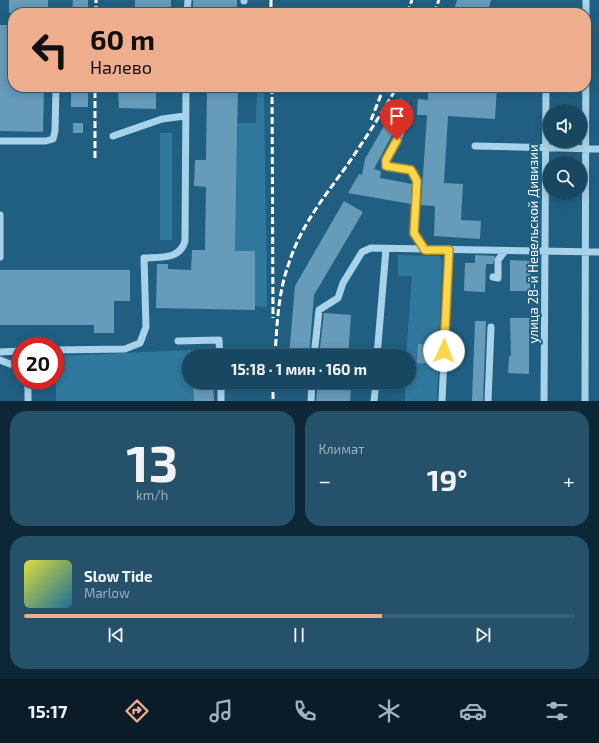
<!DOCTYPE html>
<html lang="ru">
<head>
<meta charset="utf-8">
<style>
  :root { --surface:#184762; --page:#25516b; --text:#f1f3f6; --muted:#9fb2be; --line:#365f77; --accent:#eead8d }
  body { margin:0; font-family:"Exo 2",sans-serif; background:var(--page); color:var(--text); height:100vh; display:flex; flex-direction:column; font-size:15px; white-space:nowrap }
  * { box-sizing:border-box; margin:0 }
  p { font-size:13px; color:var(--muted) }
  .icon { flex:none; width:22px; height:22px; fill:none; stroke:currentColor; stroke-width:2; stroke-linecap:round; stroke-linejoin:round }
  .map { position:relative; height:401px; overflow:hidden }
  .details { display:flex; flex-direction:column; gap:10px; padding:10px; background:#0d2736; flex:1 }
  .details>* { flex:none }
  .banner { position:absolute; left:8px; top:8px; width:583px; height:84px; border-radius:16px; box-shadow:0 2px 10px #0003,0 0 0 1px var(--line); background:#eead8d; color:#111; overflow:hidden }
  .controls { position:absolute; left:543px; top:104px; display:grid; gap:8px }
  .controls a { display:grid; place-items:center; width:44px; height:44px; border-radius:50%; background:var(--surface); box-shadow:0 2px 10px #0003,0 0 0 1px var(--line); font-size:20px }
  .speed { position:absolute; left:12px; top:337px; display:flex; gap:8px; font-size:20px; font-weight:700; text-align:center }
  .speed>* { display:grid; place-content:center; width:52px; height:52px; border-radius:50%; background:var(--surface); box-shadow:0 2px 10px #0003,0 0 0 1px var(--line); line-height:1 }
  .speed .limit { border:6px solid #d22; background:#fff; color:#111 }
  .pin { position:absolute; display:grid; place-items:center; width:34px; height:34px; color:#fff; margin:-41px -17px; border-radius:50% 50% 50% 0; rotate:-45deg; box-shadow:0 0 4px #0007 }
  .pin .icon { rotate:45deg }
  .me { position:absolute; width:44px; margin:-22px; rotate:2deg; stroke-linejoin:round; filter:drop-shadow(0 0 3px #0008) }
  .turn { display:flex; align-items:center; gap:14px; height:84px; padding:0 16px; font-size:18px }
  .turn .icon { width:52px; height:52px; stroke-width:2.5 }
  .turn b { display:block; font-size:28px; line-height:34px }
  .big { font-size:30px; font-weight:700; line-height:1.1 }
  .details .card { flex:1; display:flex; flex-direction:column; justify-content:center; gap:6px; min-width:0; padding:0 14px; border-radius:16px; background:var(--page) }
  .details .dial { align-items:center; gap:0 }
  .dial b { font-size:52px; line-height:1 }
  .song { display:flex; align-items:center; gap:12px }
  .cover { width:48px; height:48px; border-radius:6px; background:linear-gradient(135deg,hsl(60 70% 55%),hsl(200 70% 35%)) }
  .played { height:4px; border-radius:2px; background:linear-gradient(90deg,var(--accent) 65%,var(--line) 65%) }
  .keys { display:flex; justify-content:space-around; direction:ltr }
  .heat { display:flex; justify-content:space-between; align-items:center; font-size:22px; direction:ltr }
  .details .tiles { flex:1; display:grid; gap:10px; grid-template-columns:1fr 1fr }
  .card:last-child { grid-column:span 2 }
  .trip { position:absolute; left:182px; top:349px; width:234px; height:40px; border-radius:20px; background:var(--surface); box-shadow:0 2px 10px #0003,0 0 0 1px var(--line); font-weight:700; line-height:40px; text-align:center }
  .menu { display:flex; height:64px; justify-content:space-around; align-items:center; background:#0a1c27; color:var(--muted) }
  .menu .icon { width:28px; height:28px }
  .menu .on { color:var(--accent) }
  .menu b { font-size:18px; color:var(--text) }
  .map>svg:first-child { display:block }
</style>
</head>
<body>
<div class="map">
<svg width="599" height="401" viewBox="0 0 599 401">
  <rect width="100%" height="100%" fill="#205f82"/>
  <!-- green -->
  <path fill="#30789e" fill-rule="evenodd" d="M257,87h7l3,220 -12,-1v-55h-20l3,-128h18z
    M160,133h12v107h-12z
    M398,255l42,1 2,6 -5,139h-32v-19h4v-26h-3l6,-80h-14zM438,346l-2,18 -19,-1z
    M192,350v6h-3v26h4l1,19h-138v-45z"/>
  <!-- building -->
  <path fill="#669bb9" d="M9,0h39v9h-3v4h-36z
    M73,0h15v13h-16z
    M135,0h36v13h-36z
    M193,0h44v10l-26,-1v4h-18z
    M457,0h34l-3,13h-35z
    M0,25h13v62h31l-1,45 -43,-1z
    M71,87h17v20h-17z
    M133,87h23v22l-37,-1 -1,-19 15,-1z
    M207,87h31l-3,164h20v59l-99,-2 1,-44h11v5l23,1 1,-20h13l1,-63 -12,-1 1,-26h11z
    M428,87h69l-2,32 -47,-3 -4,67 19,1 -2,36 20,1 -1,18 -46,-3 1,-30 -14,-1 6,-90h-10l1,-16 10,1z
    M400,98l9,5 -35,66 7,2 -1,7 32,6 -1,20 -63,-11 11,-19 3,1 3,-16z
    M73,123h10v10h-10z
    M344,201l19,11 -49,83 -5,61h-20l6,-70z
    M475,255l20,1 -2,8h-7l-1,28 -21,-1 1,-28h10z
    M510,260l21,1 -1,30h-20z
    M0,270h130v31h-16v32h-20v-8h-94z
    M324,313l27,2 -3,41h-29z
    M510,318h21v17h-2v39l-21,-1 1,-17h2z
    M475,321h11l-3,80h-11z
    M418,344l20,1 -2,19 -19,-1z
    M193,382h20l1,19h-20z
    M318,382h48l-1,8 -14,-1 -1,12h-34z"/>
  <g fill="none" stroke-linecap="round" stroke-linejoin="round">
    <!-- minor -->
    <path stroke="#a7d2e9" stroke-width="7" d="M244,1v-1
      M187,13l1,-13
      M402,130l-15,30v6l24,4 6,11 -3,52 11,17
      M113,136l49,-17 23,-3
      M0,141h46l7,-2 2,-8 1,-44
      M475,146l124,3
      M0,257v-42
      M493,277l5,1v-18l7,-9
      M178,341l41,-1 1,16
      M55,350l70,-1 15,-6 6,-16 -2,-69c16,-1 36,2 41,-17l1,-154
      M0,352l21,-1
      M314,356l5,-46 19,-12 5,-15 19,-31 9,-4 228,4
      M377,356l9,-107
      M0,360l10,4h11
      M221,382v19
      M28,401v-21
      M311,401l1,-19
      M374,401l2,-19
      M442,401l7,-151
      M488,401l3,-74
      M544,401l2,-314
      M585,401l1,-401"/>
    <!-- rail -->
    <path stroke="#fff" stroke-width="3" stroke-dasharray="7 3" stroke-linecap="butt" d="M271,0v13
      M96,13v-13
      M407,13l5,-13
      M434,13l5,-13
      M272,87l1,231
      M371,120l13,-33
      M95,158v-71
      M275,356c2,-32 3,-63 14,-93 12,-38 36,-67 59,-99 17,-25 34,-51 49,-77
      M273,382v19"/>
  </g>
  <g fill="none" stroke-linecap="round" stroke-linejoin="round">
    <defs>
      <path id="route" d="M397,140l-11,20v6l25,4 6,11 -3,52 11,17h24l-5,101"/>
    </defs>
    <!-- route casing -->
    <use href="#route" stroke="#a68a30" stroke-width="10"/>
    <!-- route -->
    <use href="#route" stroke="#ffd54a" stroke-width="7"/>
  </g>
  <g text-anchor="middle" stroke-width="4" stroke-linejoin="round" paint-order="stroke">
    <!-- street labels -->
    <g font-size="13" fill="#fff" stroke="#205f82">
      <text transform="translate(533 244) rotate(-90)" y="5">улица 28-й Невельской Дивизии</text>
    </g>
  </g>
</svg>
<div class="controls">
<a><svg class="icon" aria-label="sound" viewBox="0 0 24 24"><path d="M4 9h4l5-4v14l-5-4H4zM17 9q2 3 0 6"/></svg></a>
<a><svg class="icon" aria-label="search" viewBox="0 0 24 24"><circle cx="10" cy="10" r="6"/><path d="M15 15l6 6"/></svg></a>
</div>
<div class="speed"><div class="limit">20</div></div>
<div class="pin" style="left:397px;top:140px;background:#d93025"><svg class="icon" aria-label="arrive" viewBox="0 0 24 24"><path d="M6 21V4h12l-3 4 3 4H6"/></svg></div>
<svg class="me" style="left:444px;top:351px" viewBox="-20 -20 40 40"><circle r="19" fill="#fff"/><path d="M0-13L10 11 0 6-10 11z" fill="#ffd54a"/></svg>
<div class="trip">15:18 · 1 мин · 160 m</div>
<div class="banner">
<div class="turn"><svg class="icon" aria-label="left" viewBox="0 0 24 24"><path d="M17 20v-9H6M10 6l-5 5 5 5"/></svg><div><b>60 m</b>Налево</div></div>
</div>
</div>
<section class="details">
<div class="tiles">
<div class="card dial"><b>13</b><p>km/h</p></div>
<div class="card"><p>Климат</p>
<div class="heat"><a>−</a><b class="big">19°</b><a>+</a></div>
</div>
<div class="card">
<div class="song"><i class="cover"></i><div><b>Slow Tide</b><p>Marlow</p></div></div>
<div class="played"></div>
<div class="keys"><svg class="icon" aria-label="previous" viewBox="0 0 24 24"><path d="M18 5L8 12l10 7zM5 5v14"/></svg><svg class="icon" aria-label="pause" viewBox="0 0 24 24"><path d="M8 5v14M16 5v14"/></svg><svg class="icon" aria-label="next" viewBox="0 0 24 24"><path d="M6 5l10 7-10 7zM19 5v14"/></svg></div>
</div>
</div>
</section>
<nav class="menu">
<b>15:17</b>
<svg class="icon on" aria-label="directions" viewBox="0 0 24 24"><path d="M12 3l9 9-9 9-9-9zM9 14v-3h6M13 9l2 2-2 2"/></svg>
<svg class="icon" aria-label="music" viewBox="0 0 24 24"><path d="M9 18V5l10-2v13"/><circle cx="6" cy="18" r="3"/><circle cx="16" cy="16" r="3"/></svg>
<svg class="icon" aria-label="phone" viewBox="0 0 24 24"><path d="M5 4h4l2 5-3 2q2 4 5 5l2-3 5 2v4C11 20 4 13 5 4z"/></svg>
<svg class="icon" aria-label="climate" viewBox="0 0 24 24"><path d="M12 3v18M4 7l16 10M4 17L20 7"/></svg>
<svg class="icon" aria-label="car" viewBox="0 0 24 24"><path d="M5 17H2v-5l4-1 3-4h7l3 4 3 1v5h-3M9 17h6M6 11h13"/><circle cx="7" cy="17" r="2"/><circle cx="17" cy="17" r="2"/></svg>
<svg class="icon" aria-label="filters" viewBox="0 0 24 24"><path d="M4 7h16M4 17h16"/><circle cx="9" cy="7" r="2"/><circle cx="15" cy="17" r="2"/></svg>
</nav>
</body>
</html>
